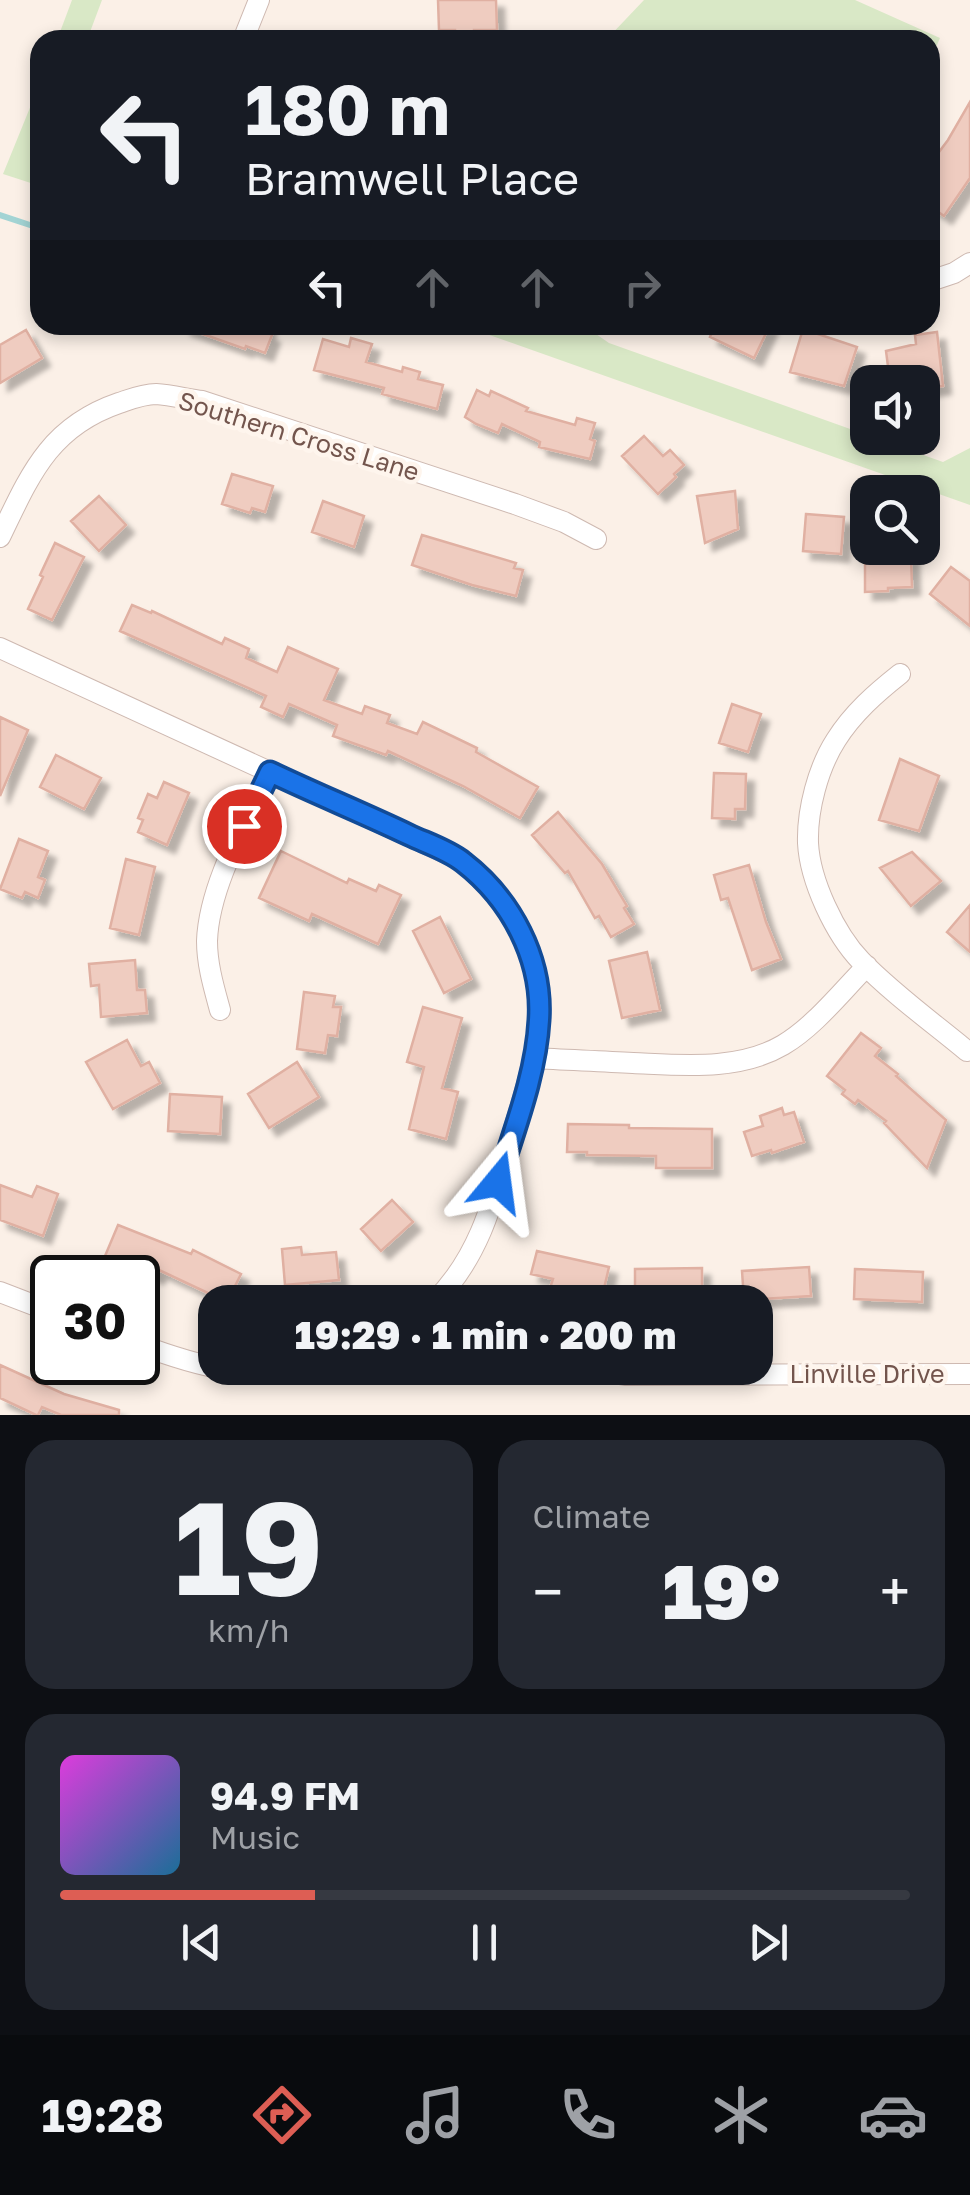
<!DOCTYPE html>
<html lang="en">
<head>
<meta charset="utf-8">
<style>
  :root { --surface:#171b24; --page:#242831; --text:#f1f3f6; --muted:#9ea1a6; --line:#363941; --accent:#dd5e54 }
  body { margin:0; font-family:"Golos Text",sans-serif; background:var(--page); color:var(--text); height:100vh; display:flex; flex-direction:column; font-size:38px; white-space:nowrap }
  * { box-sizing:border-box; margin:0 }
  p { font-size:32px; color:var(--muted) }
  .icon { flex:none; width:55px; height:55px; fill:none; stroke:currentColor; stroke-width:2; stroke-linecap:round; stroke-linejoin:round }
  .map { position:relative; height:1415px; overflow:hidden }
  .drawer { display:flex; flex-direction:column; gap:25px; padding:25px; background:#0d0f14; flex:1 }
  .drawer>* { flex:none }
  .top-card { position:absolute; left:30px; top:30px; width:910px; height:305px; border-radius:30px; box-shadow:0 5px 15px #0003; background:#171b24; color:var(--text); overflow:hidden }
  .tools { position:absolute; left:850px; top:365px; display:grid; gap:20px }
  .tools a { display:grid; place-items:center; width:90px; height:90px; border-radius:20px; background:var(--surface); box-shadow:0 5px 15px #0003; font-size:50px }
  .speed { position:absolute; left:30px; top:1255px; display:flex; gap:20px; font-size:50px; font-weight:700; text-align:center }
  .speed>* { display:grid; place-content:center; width:130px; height:130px; border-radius:50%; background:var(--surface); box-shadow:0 5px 15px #0003; line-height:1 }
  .speed .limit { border:5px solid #111; border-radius:15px; background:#fff; color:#111 }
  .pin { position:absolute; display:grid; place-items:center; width:85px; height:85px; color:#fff; margin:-42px; border:5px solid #fff; border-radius:50%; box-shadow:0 2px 10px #0007 }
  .me { position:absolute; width:110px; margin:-55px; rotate:16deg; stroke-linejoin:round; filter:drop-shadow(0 0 8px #0008) }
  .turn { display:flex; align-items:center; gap:35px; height:210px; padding:0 50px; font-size:45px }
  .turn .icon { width:130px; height:130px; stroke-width:2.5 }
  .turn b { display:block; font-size:70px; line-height:85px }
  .lanes { display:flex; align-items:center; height:95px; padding:0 50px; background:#0003; justify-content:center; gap:50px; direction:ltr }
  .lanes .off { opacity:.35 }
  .big { font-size:75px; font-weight:800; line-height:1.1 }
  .drawer .tile { flex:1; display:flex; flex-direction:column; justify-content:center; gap:15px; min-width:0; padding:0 35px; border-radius:30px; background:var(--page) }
  .drawer .dial { align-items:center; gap:0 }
  .dial b { font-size:130px; line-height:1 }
  .song { display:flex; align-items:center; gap:30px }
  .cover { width:120px; height:120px; border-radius:15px; background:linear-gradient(135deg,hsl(300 70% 55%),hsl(200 70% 35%)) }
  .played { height:10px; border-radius:5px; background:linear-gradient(90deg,var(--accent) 30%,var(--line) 30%) }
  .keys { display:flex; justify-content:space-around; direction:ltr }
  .heat { display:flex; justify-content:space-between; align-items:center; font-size:55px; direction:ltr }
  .drawer .tiles { flex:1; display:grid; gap:25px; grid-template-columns:1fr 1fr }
  .tile:last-child { grid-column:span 2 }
  .trip { position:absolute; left:198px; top:1285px; width:575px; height:100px; border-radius:30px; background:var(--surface); box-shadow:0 5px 15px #0003; font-weight:800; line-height:100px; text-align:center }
  .tab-bar { display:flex; height:160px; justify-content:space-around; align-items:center; background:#090b0e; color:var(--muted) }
  .tab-bar .icon { width:70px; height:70px }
  .tab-bar .on { color:var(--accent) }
  .tab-bar b { font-size:45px; color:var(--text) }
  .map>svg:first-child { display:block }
</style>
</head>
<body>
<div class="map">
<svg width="970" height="1415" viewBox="0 0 970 1415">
  <defs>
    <filter id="shadow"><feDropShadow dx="8" dy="8" stdDeviation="2.5" flood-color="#0004"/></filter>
  </defs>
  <rect width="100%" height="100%" fill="#fbf0e7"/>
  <!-- green -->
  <path fill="#d9e8c6" d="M72,0h30l-15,40h-30z
    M644,0h211l85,38 -10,23v-21h-324z
    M40,83v103l-37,-12z
    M461,325h122l26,18 258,92 1,3h7l68,24 27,-14v57z"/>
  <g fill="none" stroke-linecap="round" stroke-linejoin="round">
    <!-- stream -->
    <path stroke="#a3d4d4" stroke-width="6" d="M0,215l39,13"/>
  </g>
  <!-- building -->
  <path fill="#efccc0" stroke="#e0b0a2" stroke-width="2.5" filter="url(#shadow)" d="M438,0h58l1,30h-23v10h-19v-10h-16z
    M970,102v76l-26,38 -14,-10v-42l18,-24z
    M183,325h85l-2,7 6,3 -7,18 -19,-7 -1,3 -62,-22z
    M715,325h55l-16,33 -44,-21z
    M803,329l54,18 -13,39 -54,-14z
    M26,330l16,28 -42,25v-38z
    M937,332l6,54 -21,3v-7h-32l-4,-31 30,-7 -1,-9z
    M351,338l21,6 -6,18 36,10 1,-5 17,5 -2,7 25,6 -6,24 -55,-15 2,-6 -70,-18 9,-31 26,8z
    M477,390l12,6 2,-5 37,17 -2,3 49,14 2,-7 18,5 -5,16 5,2 -5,18 -51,-12 1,-5 -38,-18 -4,9 -22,-9 -11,-7z
    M644,436l19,20 7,-6 14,15 -10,9 2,3 -18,17 -36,-38z
    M232,474l41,12 -8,26 -13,-4 -2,5 -28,-9z
    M735,491l3,38 -33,14 -8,-47z
    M99,496l27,29 -27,26 -28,-30z
    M323,501l41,15 -10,31 -42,-15z
    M806,514l38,3 -3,37 -38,-3z
    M422,535l94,28 -2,5 9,2 -7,26 -44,-11 -60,-20z
    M55,543l29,14 -32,63 -24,-11 15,-32 -3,-2z
    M865,554h46l1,33 -24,1v3l-23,1z
    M951,567l19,14v45l-40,-32z
    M132,605l19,8 1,-2 70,33 3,-6 24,11 -3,9 31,14 11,-25 36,16 14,6 -14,31 38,14 3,-8 25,9 -3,8 30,11 6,-12 54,26 -1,4 62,35 -18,31 -57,-32 -75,-35 -2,4 -53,-19 4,-11 -48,-21 -6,13 -22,-10 5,-11 -146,-65z
    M732,704l29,10 -13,38 -29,-9z
    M0,717l28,13 -28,66z
    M56,755l45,23 -17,31 -44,-22z
    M900,759l39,17 -20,55 -40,-11z
    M714,773l32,1 -1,35h-10v10l-23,-1z
    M164,782l25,11 -22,52 -29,-13 5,-12 -5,-2 10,-24 9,4z
    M558,812l44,52 25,42 -3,2 10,16 -23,13 -12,-21 -4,2 -27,-47 -3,2 -33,-38z
    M19,839l29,12 -10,26 7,3 -7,18 -13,-6 -3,6 -22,-9z
    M281,851l66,32 2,-4 27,12 3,-6 22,10 -23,49 -66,-30 -3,7 -50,-23z
    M912,852l29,29 -30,25 -31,-38z
    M126,859l29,8 -16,68 -29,-7z
    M749,865l17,57 15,37 -29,11 -24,-72 -7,2 -7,-25z
    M970,905v47l-23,-20z
    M440,917l31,62 -27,14 -31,-62z
    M647,952l13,58 -38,8 -13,-57z
    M135,960l2,30h8l2,23 -46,4 -2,-32 -8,1 -2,-22z
    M304,992l31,4 -2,11h8l-4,29 -9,-1 -3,18 -28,-4z
    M423,1007l39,11 -20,70 16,4 -12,47 -37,-10 15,-62 -17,-5z
    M861,1033l20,15 -6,8 23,18 -2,2 50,44 -19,48 -43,-45 2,-2 -28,-21 -3,4 -13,-10 3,-4 -18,-14z
    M127,1040l14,26 8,-4 11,21 -47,26 -27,-47z
    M297,1062l22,35 -50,31 -21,-34z
    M170,1094l52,3 -2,37 -52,-3z
    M782,1108l2,7 10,-3 10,30 -32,11 -1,-3 -19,6 -8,-24 19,-6 -3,-10z
    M568,1124l61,1v3l83,1v39h-56v-12l-69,-1v-3h-20z
    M0,1185l32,12 5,-11 21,8 -15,42 -43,-16z
    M392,1200l21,22 -32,29 -20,-22z
    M118,1225l73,29 2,-4 48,24 -14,28 -68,-32 -3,6 -51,-20z
    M301,1247l1,8 34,-3 3,28 -54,5 -3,-36z
    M537,1251l72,16 -7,30 -51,-12 2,-6 -22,-5z
    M809,1267l2,29 -67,4 -2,-29z
    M702,1268v31l-34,1v-7h-33v-24z
    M855,1269l68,3 -1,30 -68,-3z
    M0,1365l64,29 55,16v5h-58l-19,-8 -4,8h-2l-36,-17z"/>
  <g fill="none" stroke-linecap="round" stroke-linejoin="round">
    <defs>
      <path id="street" d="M245,35l14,-35
        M930,281l24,-8 16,-10
        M0,537c30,-62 49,-110 119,-134 12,-4 24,-9 37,-9 15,1 31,5 46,7l313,103 49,18 32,17
        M0,648l461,212c31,29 62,62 73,105 15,59 -6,117 -23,173 -17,60 -31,119 -77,164
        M900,674c-24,19 -47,39 -64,66 -18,28 -29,70 -28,103 2,38 27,91 53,118 32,33 71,61 106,90
        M220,1010c-6,-22 -13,-45 -13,-69 2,-56 39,-118 63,-169
        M533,1058c34,2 67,3 100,5 49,2 106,8 150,-18 32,-19 58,-53 84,-79
        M0,1292l52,20
        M138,1344c64,24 108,35 177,24
        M584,1368l41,7 345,-1"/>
    </defs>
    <!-- street casing -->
    <use href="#street" stroke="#ceb9b1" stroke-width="22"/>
    <!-- street -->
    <use href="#street" stroke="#fff" stroke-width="20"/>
  </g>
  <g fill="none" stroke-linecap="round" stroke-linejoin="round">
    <defs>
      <path id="route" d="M244,826l26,-54c46,22 93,41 139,63 17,8 39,15 54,27 48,37 80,97 76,158 -3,55 -25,110 -41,162"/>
    </defs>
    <!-- route casing -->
    <use href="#route" stroke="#114b97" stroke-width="25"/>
    <!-- route -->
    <use href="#route" stroke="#1a73e8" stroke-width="18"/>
  </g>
  <g text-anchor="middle" stroke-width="9" stroke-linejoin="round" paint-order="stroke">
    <!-- street labels -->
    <g font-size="25" fill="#73554d" stroke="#fef5ed">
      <text transform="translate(299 436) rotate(17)" y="9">Southern Cross Lane</text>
      <text x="867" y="1383">Linville Drive</text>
    </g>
  </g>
</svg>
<div class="tools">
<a><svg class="icon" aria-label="sound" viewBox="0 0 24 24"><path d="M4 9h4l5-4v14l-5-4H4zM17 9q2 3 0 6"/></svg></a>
<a><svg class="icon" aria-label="search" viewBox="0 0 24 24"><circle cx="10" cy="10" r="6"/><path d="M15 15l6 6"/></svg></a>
</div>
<div class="speed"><div class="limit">30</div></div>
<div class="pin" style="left:244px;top:826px;background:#d93025"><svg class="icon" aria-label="arrive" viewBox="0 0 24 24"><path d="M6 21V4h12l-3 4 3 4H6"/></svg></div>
<svg class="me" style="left:498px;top:1182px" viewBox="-20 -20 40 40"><path d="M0-17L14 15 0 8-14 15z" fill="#1a73e8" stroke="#fff" stroke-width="4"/></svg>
<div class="trip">19:29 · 1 min · 200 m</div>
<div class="top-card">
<div class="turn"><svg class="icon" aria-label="left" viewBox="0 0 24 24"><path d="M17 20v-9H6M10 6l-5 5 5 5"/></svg><div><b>180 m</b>Bramwell Place</div></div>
<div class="lanes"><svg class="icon" aria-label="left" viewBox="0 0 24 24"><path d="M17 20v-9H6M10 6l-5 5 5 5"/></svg><svg class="icon off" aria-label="ahead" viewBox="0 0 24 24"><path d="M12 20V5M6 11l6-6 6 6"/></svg><svg class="icon off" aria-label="ahead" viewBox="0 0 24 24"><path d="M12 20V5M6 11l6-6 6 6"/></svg><svg class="icon off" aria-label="right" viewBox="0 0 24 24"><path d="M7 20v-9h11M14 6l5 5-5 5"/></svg></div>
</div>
</div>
<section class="drawer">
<div class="tiles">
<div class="tile dial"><b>19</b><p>km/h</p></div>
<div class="tile"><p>Climate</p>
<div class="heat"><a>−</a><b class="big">19°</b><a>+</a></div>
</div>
<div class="tile">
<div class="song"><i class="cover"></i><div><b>94.9 FM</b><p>Music</p></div></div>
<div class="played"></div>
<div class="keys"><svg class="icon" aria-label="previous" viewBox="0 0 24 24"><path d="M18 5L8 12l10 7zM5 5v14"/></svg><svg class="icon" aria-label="pause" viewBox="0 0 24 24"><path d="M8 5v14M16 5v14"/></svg><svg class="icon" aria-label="next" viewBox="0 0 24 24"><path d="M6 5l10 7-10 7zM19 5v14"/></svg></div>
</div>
</div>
</section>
<nav class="tab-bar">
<b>19:28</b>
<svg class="icon on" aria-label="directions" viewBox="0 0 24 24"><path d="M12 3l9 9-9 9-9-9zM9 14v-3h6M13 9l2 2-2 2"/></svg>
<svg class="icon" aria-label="music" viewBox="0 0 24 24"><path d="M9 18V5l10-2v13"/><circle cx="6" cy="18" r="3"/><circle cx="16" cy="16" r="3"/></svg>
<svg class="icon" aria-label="phone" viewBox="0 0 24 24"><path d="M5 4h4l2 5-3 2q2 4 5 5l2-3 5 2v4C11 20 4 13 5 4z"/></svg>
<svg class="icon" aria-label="climate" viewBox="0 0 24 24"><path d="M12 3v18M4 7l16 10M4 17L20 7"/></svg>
<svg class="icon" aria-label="car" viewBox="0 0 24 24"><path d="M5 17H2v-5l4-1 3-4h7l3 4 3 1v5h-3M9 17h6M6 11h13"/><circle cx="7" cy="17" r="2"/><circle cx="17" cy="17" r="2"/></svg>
</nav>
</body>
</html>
